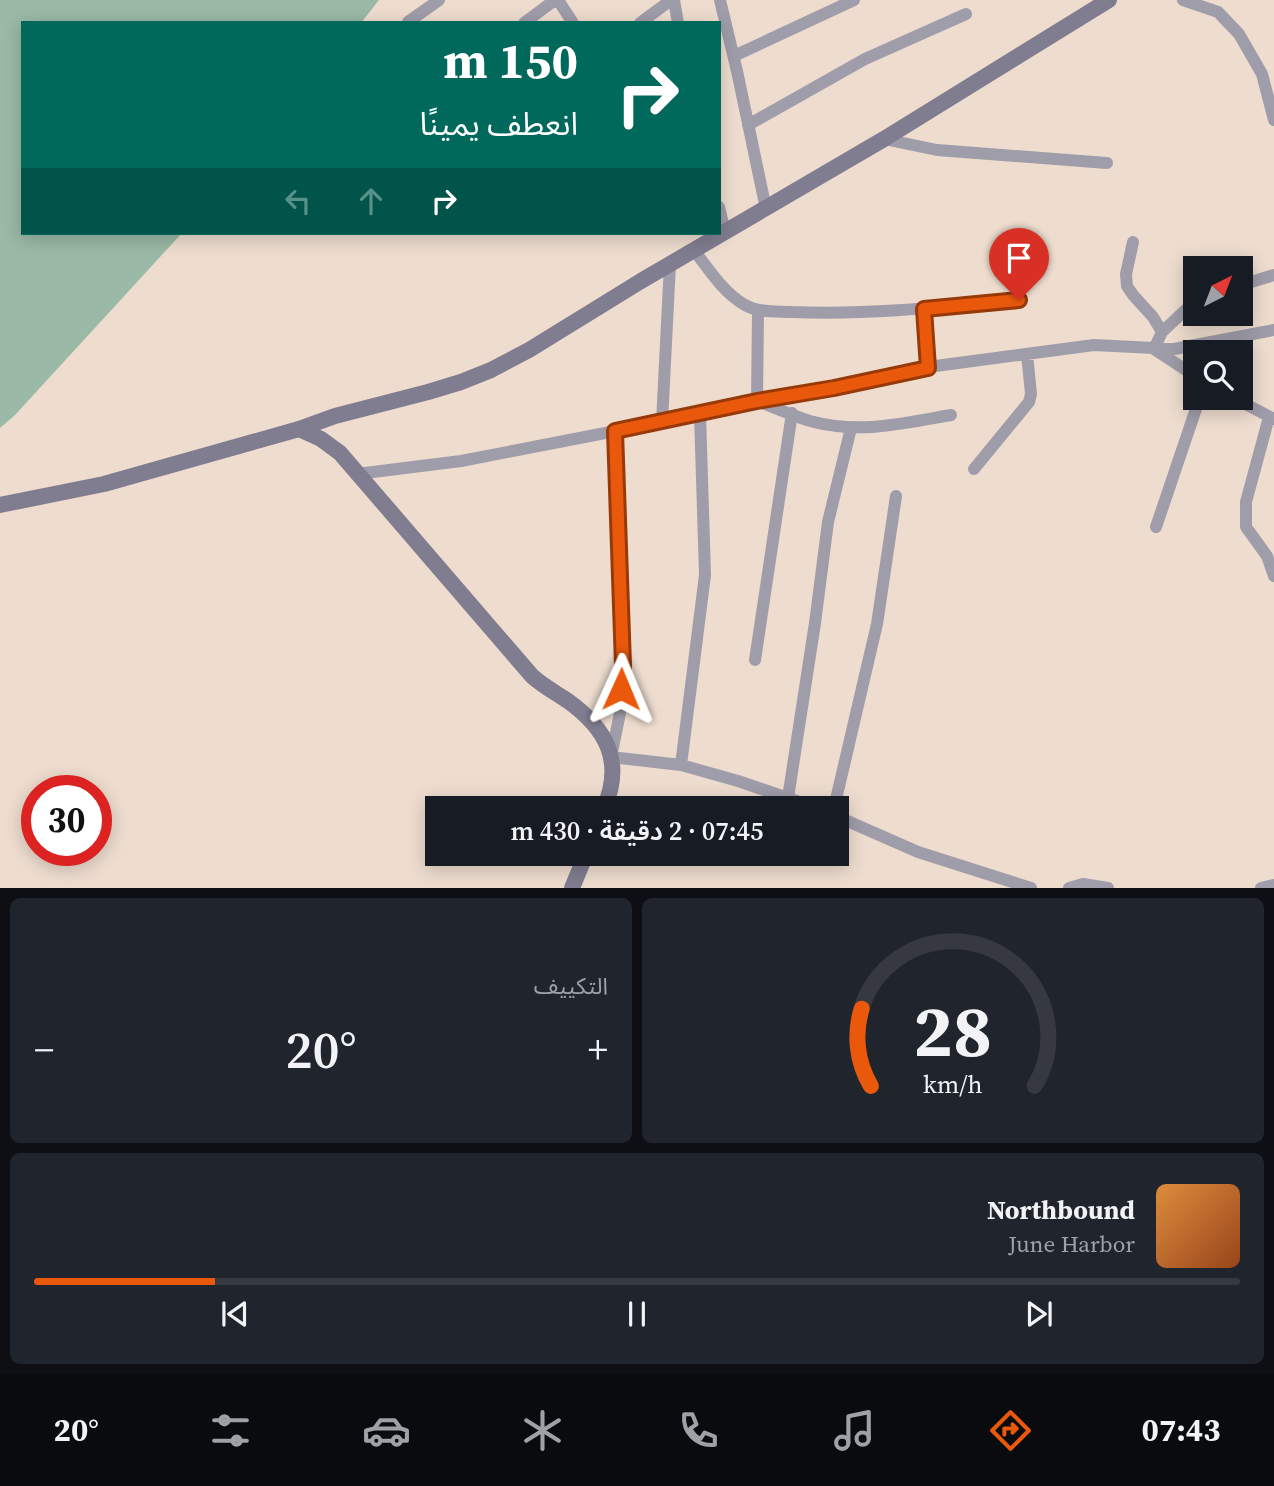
<!DOCTYPE html>
<html lang="ar">
<head>
<meta charset="utf-8">
<style>
  :root { --surface:#171b24; --page:#20242c; --text:#f1f3f6; --muted:#9ea1a6; --line:#363941; --accent:#ea580c }
  body { margin:0; font-family:"Source Serif 4","Noto Sans Arabic",serif; background:var(--page); color:var(--text); direction:rtl; height:100vh; display:flex; flex-direction:column; font-size:26px; white-space:nowrap }
  * { box-sizing:border-box; margin:0 }
  p { font-size:23px; color:var(--muted) }
  .icon { flex:none; width:38px; height:38px; fill:none; stroke:currentColor; stroke-width:2; stroke-linecap:round; stroke-linejoin:round }
  .map { position:relative; height:888px; overflow:hidden; direction:ltr }
  .panel { display:flex; flex-direction:column; gap:10px; padding:10px; background:#0d0f14; flex:1 }
  .panel>* { flex:none }
  .banner { position:absolute; left:21px; top:21px; width:700px; height:214px; border-radius:0px; box-shadow:0 4px 18px #0003; direction:rtl; background:#00695c; color:#fff; overflow:hidden }
  .needle { width:46px; rotate:42deg }
  .fabs { position:absolute; left:1183px; top:256px; display:grid; gap:14px }
  .fabs a { display:grid; place-items:center; width:70px; height:70px; border-radius:0px; background:var(--surface); box-shadow:0 4px 18px #0003; font-size:35px }
  .speed { position:absolute; left:21px; top:775px; display:flex; gap:14px; font-size:35px; font-weight:700; text-align:center }
  .speed>* { display:grid; place-content:center; width:91px; height:91px; border-radius:50%; background:var(--surface); box-shadow:0 4px 18px #0003; line-height:1 }
  .speed .limit { border:10px solid #d22; background:#fff; color:#111 }
  .pin { position:absolute; display:grid; place-items:center; width:60px; height:60px; color:#fff; margin:-72px -30px; border-radius:50% 50% 50% 0; rotate:-45deg; box-shadow:0 0 7px #0007 }
  .pin .icon { rotate:45deg }
  .me { position:absolute; width:77px; margin:-38px; rotate:1deg; stroke-linejoin:round; filter:drop-shadow(0 0 5px #0008) }
  .turn { display:flex; align-items:center; gap:24px; height:147px; padding:0 28px; font-size:32px }
  .turn .icon { width:91px; height:91px; stroke-width:2.5 }
  .turn b { display:block; font-size:49px; line-height:60px }
  .lanes { display:flex; align-items:center; height:66px; padding:0 28px; background:#0003; justify-content:center; gap:35px; direction:ltr }
  .lanes .off { opacity:.35 }
  .big { font-size:52px; font-weight:600; line-height:1.1 }
  .panel .widget { flex:1; display:flex; flex-direction:column; justify-content:center; gap:10px; min-width:0; padding:0 24px; border-radius:10px; background:var(--page) }
  .panel .dial { align-items:center; gap:0 }
  .dial svg { height:182px; overflow:visible; fill:none; stroke:var(--line); stroke-width:7; stroke-linecap:round; text-anchor:middle }
  .dial text { fill:var(--text); stroke:none }
  .song { display:flex; align-items:center; gap:21px }
  .cover { width:84px; height:84px; border-radius:10px; background:linear-gradient(135deg,hsl(30 70% 55%),hsl(20 70% 35%)) }
  .played { height:7px; border-radius:4px; background:linear-gradient(90deg,var(--accent) 15%,var(--line) 15%) }
  .keys { display:flex; justify-content:space-around; direction:ltr }
  .heat { display:flex; justify-content:space-between; align-items:center; font-size:38px; direction:ltr }
  .panel .tiles { flex:1; display:grid; gap:10px; grid-template-columns:1fr 1fr }
  .widget:last-child { grid-column:span 2 }
  .trip { position:absolute; left:425px; top:796px; width:424px; height:70px; border-radius:0px; background:var(--surface); box-shadow:0 4px 18px #0003; font-weight:600; line-height:70px; text-align:center; direction:rtl }
  .tab-bar { display:flex; height:112px; justify-content:space-around; align-items:center; background:#090b0e; color:var(--muted) }
  .tab-bar .icon { width:49px; height:49px }
  .tab-bar .selected { color:var(--accent) }
  .tab-bar b { font-size:32px; color:var(--text) }
  .map>svg:first-child { display:block }
</style>
</head>
<body>
<div class="map">
<svg width="1274" height="888" viewBox="0 0 1274 888">
  <rect width="100%" height="100%" fill="#eeddcf"/>
  <!-- forest -->
  <path fill="#9ab9a6" d="M0,0h379l-18,23h-338v210h159l-167,182 -15,13z"/>
  <g fill="none" stroke-linecap="round" stroke-linejoin="round">
    <!-- street -->
    <path stroke="#a09daa" stroke-width="12" d="M558,0l15,23
      M674,0l4,23
      M720,0l17,71 29,138
      M1183,0l35,12 21,22 23,40 12,46
      M408,22l31,-22
      M524,23l31,-23
      M640,23l31,-23
      M734,56l120,-56
      M748,125l117,-66 101,-45
      M884,139l53,11 170,13
      M719,207l6,25
      M1133,242l-7,32 1,12 6,9 20,22 9,15
      M694,250c15,20 30,43 51,55 14,8 32,6 48,7 75,3 151,-5 226,-12
      M1241,285l33,-10
      M1195,301l-33,31 -8,17 41,27
      M924,308l4,59
      M758,310l-1,91c19,7 38,16 57,21 46,12 92,1 137,-7
      M1232,397l42,22
      M1269,417l-23,85v25l21,29 7,20
      M662,422l8,-158
      M615,431l8,234 -3,48 -9,44 70,8 57,16 79,27
      M974,469l55,-67 2,-8 -4,-40
      M357,474l104,-13 201,-39 95,-21 77,-13 94,-21 166,-22 80,4 100,-19
      M1156,527l44,-130
      M755,660l37,-247
      M681,765l24,-190 -5,-161
      M788,798l27,-175 13,-101 23,-94
      M834,808l43,-184 19,-128
      M836,816l82,36 113,36
      M1069,888l14,-4 25,4
      M1261,888l13,-3"/>
    <!-- secondary -->
    <path stroke="#817d90" stroke-width="16" d="M299,429l22,10 19,14 192,223c11,10 24,17 36,25 39,28 56,61 36,107
      M0,505l104,-21 195,-55 36,-13 93,-24 33,-10 30,-12 38,-20 112,-69 243,-142 225,-139
      M572,888l14,-34"/>
  </g>
  <g fill="none" stroke-linecap="round" stroke-linejoin="round">
    <defs>
      <path id="route" d="M621,689l2,-24 -8,-234 142,-30 77,-13 94,-20 -4,-59 95,-9"/>
    </defs>
    <!-- route casing -->
    <use href="#route" stroke="#983908" stroke-width="18"/>
    <!-- route -->
    <use href="#route" stroke="#ea580c" stroke-width="12"/>
  </g>
</svg>
<div class="fabs">
<a><svg class="needle" viewBox="-14 -14 28 28"><path d="M0-13l5 13h-10z" fill="#e53935"/><path d="M0 13l5-13h-10z" fill="#9ea1a6"/></svg></a>
<a><svg class="icon" aria-label="search" viewBox="0 0 24 24"><circle cx="10" cy="10" r="6"/><path d="M15 15l6 6"/></svg></a>
</div>
<div class="speed"><div class="limit">30</div></div>
<div class="pin" style="left:1019px;top:300px;background:#d93025"><svg class="icon" aria-label="arrive" viewBox="0 0 24 24"><path d="M6 21V4h12l-3 4 3 4H6"/></svg></div>
<svg class="me" style="left:621px;top:689px" viewBox="-20 -20 40 40"><path d="M0-17L14 15 0 8-14 15z" fill="#ea580c" stroke="#fff" stroke-width="4"/></svg>
<div class="trip">07:45 · 2 دقيقة · 430 m</div>
<div class="banner">
<div class="turn"><svg class="icon" aria-label="right" viewBox="0 0 24 24"><path d="M7 20v-9h11M14 6l5 5-5 5"/></svg><div><b>150 m</b>انعطف يمينًا</div></div>
<div class="lanes"><svg class="icon off" aria-label="left" viewBox="0 0 24 24"><path d="M17 20v-9H6M10 6l-5 5 5 5"/></svg><svg class="icon off" aria-label="ahead" viewBox="0 0 24 24"><path d="M12 20V5M6 11l6-6 6 6"/></svg><svg class="icon" aria-label="right" viewBox="0 0 24 24"><path d="M7 20v-9h11M14 6l5 5-5 5"/></svg></div>
</div>
</div>
<section class="panel">
<div class="tiles">
<div class="widget dial"><svg viewBox="0 0 100 80">
<path d="M14 69A42 42 0 1 1 86 69"/>
<path d="M14 69A42 42 0 0 1 10 35" stroke="#ea580c"/>
<text x="50" y="56" font-size="32" font-weight="700">28</text>
<text x="50" y="72" font-size="11">km/h</text>
</svg></div>
<div class="widget"><p>التكييف</p>
<div class="heat"><a>−</a><b class="big">20°</b><a>+</a></div>
</div>
<div class="widget">
<div class="song"><i class="cover"></i><div><b>Northbound</b><p>June Harbor</p></div></div>
<div class="played"></div>
<div class="keys"><svg class="icon" aria-label="previous" viewBox="0 0 24 24"><path d="M18 5L8 12l10 7zM5 5v14"/></svg><svg class="icon" aria-label="pause" viewBox="0 0 24 24"><path d="M8 5v14M16 5v14"/></svg><svg class="icon" aria-label="next" viewBox="0 0 24 24"><path d="M6 5l10 7-10 7zM19 5v14"/></svg></div>
</div>
</div>
</section>
<nav class="tab-bar">
<b>07:43</b>
<svg class="icon selected" aria-label="directions" viewBox="0 0 24 24"><path d="M12 3l9 9-9 9-9-9zM9 14v-3h6M13 9l2 2-2 2"/></svg>
<svg class="icon" aria-label="music" viewBox="0 0 24 24"><path d="M9 18V5l10-2v13"/><circle cx="6" cy="18" r="3"/><circle cx="16" cy="16" r="3"/></svg>
<svg class="icon" aria-label="phone" viewBox="0 0 24 24"><path d="M5 4h4l2 5-3 2q2 4 5 5l2-3 5 2v4C11 20 4 13 5 4z"/></svg>
<svg class="icon" aria-label="climate" viewBox="0 0 24 24"><path d="M12 3v18M4 7l16 10M4 17L20 7"/></svg>
<svg class="icon" aria-label="car" viewBox="0 0 24 24"><path d="M5 17H2v-5l4-1 3-4h7l3 4 3 1v5h-3M9 17h6M6 11h13"/><circle cx="7" cy="17" r="2"/><circle cx="17" cy="17" r="2"/></svg>
<svg class="icon" aria-label="filters" viewBox="0 0 24 24"><path d="M4 7h16M4 17h16"/><circle cx="9" cy="7" r="2"/><circle cx="15" cy="17" r="2"/></svg>
<b>20°</b>
</nav>
</body>
</html>
